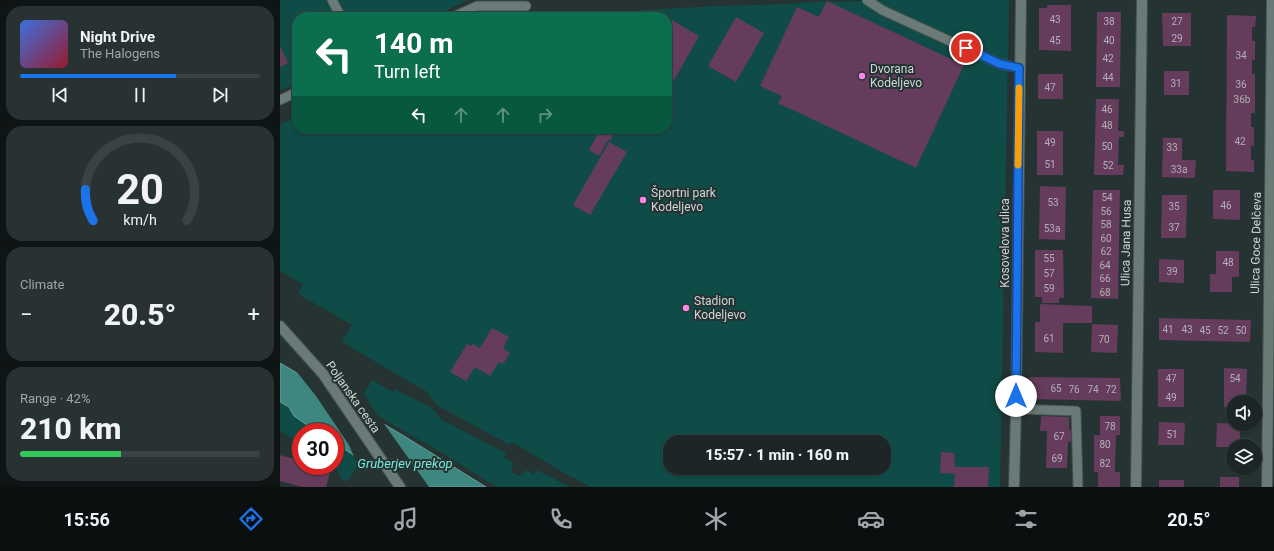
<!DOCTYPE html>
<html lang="en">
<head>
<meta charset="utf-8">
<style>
  :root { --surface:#1c2626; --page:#293232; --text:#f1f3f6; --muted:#a0a5a7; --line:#3a4343; --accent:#1a73e8 }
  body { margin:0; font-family:Roboto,sans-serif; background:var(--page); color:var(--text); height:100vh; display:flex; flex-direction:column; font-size:15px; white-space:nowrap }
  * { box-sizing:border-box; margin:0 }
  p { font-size:13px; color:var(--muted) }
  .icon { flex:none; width:22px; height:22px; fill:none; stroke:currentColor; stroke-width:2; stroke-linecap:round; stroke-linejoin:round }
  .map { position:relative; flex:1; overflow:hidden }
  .side { display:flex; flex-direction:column; gap:6px; padding:6px; background:#0f1515; width:280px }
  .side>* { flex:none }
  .hud { position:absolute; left:12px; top:12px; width:380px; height:122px; border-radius:16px; box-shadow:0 1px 3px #0004,0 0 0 1px var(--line); background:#0b6e4f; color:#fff; overflow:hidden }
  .fabs { position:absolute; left:946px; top:395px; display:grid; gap:8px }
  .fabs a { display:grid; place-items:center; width:36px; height:36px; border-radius:50%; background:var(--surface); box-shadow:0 1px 3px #0004,0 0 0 1px var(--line); font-size:20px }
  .speed { position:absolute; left:12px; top:423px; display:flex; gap:8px; font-size:20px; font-weight:700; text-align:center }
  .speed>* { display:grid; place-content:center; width:52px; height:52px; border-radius:50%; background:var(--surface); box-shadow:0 1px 3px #0004,0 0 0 1px var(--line); line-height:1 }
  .speed .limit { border:6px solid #d22; background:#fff; color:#111 }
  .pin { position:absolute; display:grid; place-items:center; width:34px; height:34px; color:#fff; margin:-17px; border:2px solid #fff; border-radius:50%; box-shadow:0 1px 4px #0007 }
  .me { position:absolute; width:44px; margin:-22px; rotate:0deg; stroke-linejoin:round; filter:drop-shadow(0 0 3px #0008) }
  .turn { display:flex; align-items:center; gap:14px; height:84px; padding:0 16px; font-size:18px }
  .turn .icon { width:52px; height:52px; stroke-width:2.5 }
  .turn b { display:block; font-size:28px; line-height:34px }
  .lanes { display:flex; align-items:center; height:38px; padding:0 16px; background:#0003; justify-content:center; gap:20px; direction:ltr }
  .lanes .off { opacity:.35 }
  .big { font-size:30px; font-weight:800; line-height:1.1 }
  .side .tile { flex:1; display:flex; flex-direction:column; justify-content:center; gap:6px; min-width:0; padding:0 14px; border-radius:16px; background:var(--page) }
  .side .dial { align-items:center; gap:0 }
  .dial svg { height:104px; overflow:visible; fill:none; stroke:var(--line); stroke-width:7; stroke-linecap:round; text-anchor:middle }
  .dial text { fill:var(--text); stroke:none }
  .song { display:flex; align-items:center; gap:12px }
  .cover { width:48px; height:48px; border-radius:6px; background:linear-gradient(135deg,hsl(220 70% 55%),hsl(350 70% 35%)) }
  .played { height:4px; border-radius:2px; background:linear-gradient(90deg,var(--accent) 65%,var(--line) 65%) }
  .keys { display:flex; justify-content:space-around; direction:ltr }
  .heat { display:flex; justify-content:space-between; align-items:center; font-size:22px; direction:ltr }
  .charge { height:6px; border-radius:3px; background:linear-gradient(90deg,#34c759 42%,var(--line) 0) }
  .trip { position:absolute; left:383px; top:435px; width:228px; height:40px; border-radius:16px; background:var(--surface); box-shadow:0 1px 3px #0004,0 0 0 1px var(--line); font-weight:800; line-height:40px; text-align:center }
  .menu { display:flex; height:64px; justify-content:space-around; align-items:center; background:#0b0f0f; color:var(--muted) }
  .menu .icon { width:28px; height:28px }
  .menu .selected { color:var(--accent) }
  .menu b { font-size:18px; color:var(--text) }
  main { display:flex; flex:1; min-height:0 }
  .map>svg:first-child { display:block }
</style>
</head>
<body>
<main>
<section class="side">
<div class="tile">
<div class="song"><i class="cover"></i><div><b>Night Drive</b><p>The Halogens</p></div></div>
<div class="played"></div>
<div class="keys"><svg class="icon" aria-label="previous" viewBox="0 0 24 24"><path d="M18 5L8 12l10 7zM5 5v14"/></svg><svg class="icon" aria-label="pause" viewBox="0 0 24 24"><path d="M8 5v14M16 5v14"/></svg><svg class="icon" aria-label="next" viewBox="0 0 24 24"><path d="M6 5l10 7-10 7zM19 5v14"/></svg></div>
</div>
<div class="tile dial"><svg viewBox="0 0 100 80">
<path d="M14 69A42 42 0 1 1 86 69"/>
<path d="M14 69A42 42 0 0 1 8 45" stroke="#1a73e8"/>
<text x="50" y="56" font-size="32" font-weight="700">20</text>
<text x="50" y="72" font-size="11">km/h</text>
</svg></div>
<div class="tile"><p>Climate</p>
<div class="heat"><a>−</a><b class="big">20.5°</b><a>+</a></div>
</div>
<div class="tile"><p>Range · 42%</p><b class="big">210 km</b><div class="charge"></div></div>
</section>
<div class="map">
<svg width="994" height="487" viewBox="0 0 994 487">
  <rect width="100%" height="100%" fill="#253332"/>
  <!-- green -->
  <path fill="#0f4b47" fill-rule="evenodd" d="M0,0h188l-35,17h-136v66l-17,8z
    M604,0h125l-9,487h-409l-25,-13 -54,-32 -2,3 -72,-39 -11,-14 -85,-50 10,-17 -54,-31 5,-10 -23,-13v-146l17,-9v13h370v-112h-148l198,-11 71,-2 39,-3 11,1zM390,442h214v26h-214z
    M92,380l21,12 2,-3 37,19 10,12 64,33 -2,4 9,5 -2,10 8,4 7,-6 8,5 3,-5 33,17h-73l-55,-34 -64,-37 -14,-22z
    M0,402l9,5 30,25h-18v12l-21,-13z
    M55,442c5,3 15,7 19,12 7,10 -1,21 -8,28l-5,-3 1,-2c-4,-3 -4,-7 -9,-11h2z"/>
  <!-- water -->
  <path fill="#3e8781" stroke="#699f9a" d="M0,363l124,73 82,51h-84l-67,-44v-11h-18l-23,-16 -5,-9 -9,-5z"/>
  <!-- pier -->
  <path fill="#253332" d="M16,371l86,50 47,66h-31l-43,-28 -6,-14 -33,-49z"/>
  <!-- building -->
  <path fill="#653c5c" d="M547,1l137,64 -48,103 -138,-65 4,-7 -22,-10 37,-79 22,10z
    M767,5h24v46l-32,-1v-42h8z
    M314,12l1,5h-69v-1z
    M817,12h24l-1,75h-24z
    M882,13h29v33h-28z
    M947,15l29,1 -1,11h-3v14h3v19h-3v14h3v39h-4v14h3v19h-3v14h3v12l-28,-1z
    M456,17l28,16 -28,49 -28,-16z
    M392,20l27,16 -32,57v-65z
    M0,46l8,17 -8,4z
    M884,71h25v24h-25z
    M758,74h25v25h-25z
    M816,99h23l-1,32h6v6h-5l-1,28h6l-1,10h-29z
    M313,129h24l-7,12 -2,-1 -9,16 -10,-6 9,-16 -6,-3z
    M757,131h26v44h-26z
    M883,138h19v22h14l-1,18 -33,-1z
    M329,142l18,10 -37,63 -17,-10z
    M760,186l26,1 -1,53 -26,-1z
    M813,190h27l-2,109 -27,-1z
    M933,190h27v30l-27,-1z
    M882,195h25l-1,43h-25z
    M755,250h28l1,48h-5v5h-17v-6h-7z
    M936,251h23v26h-7v15h-22v-18h6z
    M879,259l25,1v23l-25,-1z
    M760,304l52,2v17h-29v30l-28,-1v-30h5z
    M879,318l92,2 -1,22 -91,-2z
    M812,324l26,1 -1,28 -26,-1z
    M212,328l17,9 -6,11 7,5 -7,11 -4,-2 -9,14 -15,-9 -9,14 -16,-9 17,-28 4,2 2,-2 7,4z
    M944,368l23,1 -1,33h-13v5h-9z
    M878,369h26v38h-26z
    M749,377l91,1 1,23 -93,-2z
    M761,416l28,1v13h2v12l-3,-1 -1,27h-21l1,-37h-7z
    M820,416h20v19h-4l-1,37h5v15h-22v-15h-4v-37h6z
    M879,422l26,1 -1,22h-26z
    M937,423l23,1v22h-7v1h-17z
    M661,452l13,1 1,14h34l-1,20h-34l1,-13 -15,-1z
    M0,455l21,6v5h17l2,1 -1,2 11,4 -4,14h-24l-22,-6z
    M940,477h19v10h-19z
    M879,480h25v7h-25z"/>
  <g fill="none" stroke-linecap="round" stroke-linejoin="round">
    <defs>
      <path id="service" d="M52,0l9,17
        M587,0l15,10 118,54 19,4
        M173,17l24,-11h49
        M0,100l17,-8
        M736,409l60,2 2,76"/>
      <path id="minor" d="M734,487l2,-78 5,-409
        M856,487l6,-487
        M987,487l5,-487"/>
      <path id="secondary" d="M0,326l43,48 77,113"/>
    </defs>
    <!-- service casing -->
    <use href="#service" stroke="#43504f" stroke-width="11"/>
    <!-- minor casing -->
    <use href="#minor" stroke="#43504f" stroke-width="12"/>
    <!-- secondary casing -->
    <use href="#secondary" stroke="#43504f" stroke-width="12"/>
    <!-- service -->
    <use href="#service" stroke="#697a77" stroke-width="9"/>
    <!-- minor -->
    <use href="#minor" stroke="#697a77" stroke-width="10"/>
    <!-- secondary -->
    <use href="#secondary" stroke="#697a77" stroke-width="10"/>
  </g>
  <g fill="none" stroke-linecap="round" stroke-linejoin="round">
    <defs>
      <path id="route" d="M686,48l34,16 19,4 -3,328"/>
    </defs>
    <!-- route casing -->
    <use href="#route" stroke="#114b97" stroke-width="10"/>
    <!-- route -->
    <use href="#route" stroke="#1a73e8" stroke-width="7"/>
    <!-- slow -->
    <path stroke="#f59e0b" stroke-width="7" d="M738,165l1,-77"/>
  </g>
  <!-- markers -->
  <g fill="#fc86e4" stroke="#253332" stroke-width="1.5">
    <circle cx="582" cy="76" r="4"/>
    <circle cx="363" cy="200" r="4"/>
    <circle cx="406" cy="308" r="4"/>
  </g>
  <g text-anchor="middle" stroke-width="4" stroke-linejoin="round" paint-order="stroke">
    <!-- number labels -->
    <g font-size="10" fill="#b4b0b8">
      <text x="775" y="23">43</text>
      <text x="829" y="25">38</text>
      <text x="897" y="25">27</text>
      <text x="897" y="42">29</text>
      <text x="775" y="44">45</text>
      <text x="829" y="44">40</text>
      <text x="961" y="59">34</text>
      <text x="828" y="62">42</text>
      <text x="828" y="81">44</text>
      <text x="896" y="87">31</text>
      <text x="961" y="88">36</text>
      <text x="770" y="91">47</text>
      <text x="962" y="103">36b</text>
      <text x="827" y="113">46</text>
      <text x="827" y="129">48</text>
      <text x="960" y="145">42</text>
      <text x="770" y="146">49</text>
      <text x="827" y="150">50</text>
      <text x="892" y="151">33</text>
      <text x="770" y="168">51</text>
      <text x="828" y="169">52</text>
      <text x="899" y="173">33a</text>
      <text x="827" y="201">54</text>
      <text x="773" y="206">53</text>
      <text x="946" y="209">46</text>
      <text x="894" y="210">35</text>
      <text x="826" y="215">56</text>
      <text x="826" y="228">58</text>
      <text x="894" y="231">37</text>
      <text x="772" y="232">53a</text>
      <text x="826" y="242">60</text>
      <text x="826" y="255">62</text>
      <text x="769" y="262">55</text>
      <text x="948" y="266">48</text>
      <text x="825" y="269">64</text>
      <text x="892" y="275">39</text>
      <text x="769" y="277">57</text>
      <text x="825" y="282">66</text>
      <text x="769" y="292">59</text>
      <text x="825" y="296">68</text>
      <text x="888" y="333">41</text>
      <text x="907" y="333">43</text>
      <text x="925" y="334">45</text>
      <text x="943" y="334">52</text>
      <text x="961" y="334">50</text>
      <text x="769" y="342">61</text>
      <text x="824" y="343">70</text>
      <text x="891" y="382">47</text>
      <text x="955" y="382">54</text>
      <text x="776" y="392">65</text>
      <text x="794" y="393">76</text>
      <text x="813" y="393">74</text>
      <text x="831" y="393">72</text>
      <text x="891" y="401">49</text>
      <text x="830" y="430">78</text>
      <text x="892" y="438">51</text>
      <text x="779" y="440">67</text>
      <text x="825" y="448">80</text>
      <text x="777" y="462">69</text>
      <text x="825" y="467">82</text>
    </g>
    <!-- poi labels -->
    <g font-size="12" fill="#ced7d6" stroke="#253332" text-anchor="start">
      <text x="590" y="73">Dvorana<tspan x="590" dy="14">Kodeljevo</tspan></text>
      <text x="371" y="197">Športni park<tspan x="371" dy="14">Kodeljevo</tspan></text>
      <text x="414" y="305">Stadion<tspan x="414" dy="14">Kodeljevo</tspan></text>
    </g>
    <!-- street labels -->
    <g font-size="12" fill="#ced7d6" stroke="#253332">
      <text transform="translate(725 243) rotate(-90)" y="4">Kosovelova ulica</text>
      <text transform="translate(846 243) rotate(-89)" y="4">Ulica Jana Husa</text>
      <text transform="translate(976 243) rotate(-89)" y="4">Ulica Goce Delčeva</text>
      <text transform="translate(73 397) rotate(55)" y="4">Poljanska cesta</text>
    </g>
    <!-- water labels -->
    <g font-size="13" font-style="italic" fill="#78e8dd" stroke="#253332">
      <text x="125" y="468">Gruberjev prekop</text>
    </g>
  </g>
</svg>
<div class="fabs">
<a><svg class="icon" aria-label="sound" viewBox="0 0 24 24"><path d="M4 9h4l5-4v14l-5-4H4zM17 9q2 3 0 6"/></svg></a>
<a><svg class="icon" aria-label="layers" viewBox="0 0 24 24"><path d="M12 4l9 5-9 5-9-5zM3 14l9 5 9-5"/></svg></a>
</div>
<div class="speed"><div class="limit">30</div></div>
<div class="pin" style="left:686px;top:48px;background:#d93025"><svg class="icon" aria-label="arrive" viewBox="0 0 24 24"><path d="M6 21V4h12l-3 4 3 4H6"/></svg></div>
<svg class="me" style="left:736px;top:396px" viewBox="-20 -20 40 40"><circle r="19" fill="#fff"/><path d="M0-13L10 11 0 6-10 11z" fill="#1a73e8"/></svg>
<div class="trip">15:57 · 1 min · 160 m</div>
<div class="hud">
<div class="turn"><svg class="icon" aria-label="left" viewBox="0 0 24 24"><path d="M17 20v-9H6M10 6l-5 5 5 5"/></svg><div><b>140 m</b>Turn left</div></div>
<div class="lanes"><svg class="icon" aria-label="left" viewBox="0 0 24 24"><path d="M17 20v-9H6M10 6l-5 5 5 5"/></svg><svg class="icon off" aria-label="ahead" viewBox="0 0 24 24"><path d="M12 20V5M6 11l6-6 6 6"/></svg><svg class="icon off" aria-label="ahead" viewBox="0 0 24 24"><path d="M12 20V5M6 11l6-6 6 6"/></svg><svg class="icon off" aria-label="right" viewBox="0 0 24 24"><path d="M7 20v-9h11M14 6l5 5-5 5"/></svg></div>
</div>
</div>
</main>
<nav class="menu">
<b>15:56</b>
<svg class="icon selected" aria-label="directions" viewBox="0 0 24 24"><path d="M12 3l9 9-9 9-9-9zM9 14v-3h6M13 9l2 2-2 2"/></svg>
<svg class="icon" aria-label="music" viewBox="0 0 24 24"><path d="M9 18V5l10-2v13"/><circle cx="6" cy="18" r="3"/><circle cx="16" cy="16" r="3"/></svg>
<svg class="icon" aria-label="phone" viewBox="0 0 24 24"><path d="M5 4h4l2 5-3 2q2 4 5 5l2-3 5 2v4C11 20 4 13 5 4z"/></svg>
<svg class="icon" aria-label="climate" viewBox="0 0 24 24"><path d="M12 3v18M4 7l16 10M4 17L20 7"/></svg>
<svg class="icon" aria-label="car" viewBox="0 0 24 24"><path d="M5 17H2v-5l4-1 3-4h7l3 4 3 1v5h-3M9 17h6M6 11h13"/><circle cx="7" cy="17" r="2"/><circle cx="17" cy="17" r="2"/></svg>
<svg class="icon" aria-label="filters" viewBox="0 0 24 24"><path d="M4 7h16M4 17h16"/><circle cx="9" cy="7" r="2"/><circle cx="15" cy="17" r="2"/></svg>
<b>20.5°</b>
</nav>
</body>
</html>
